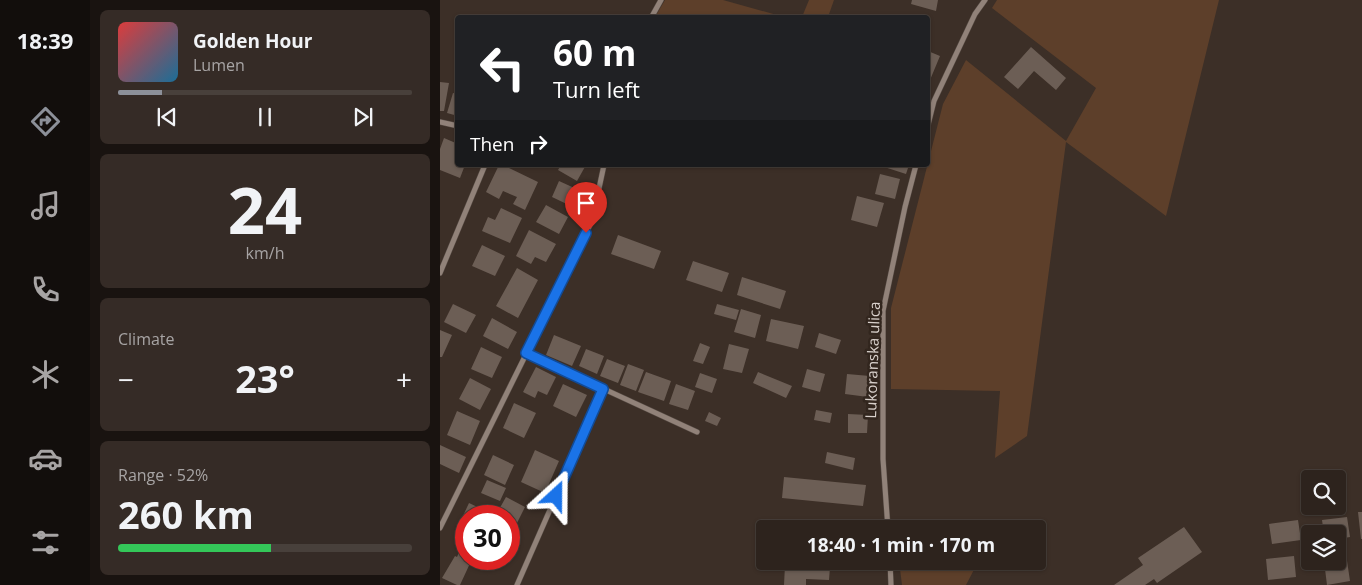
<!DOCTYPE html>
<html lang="en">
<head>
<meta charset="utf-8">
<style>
  :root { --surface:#2d231d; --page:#352b26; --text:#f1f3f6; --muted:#a7a4a4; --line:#48403b; --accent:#8c9099 }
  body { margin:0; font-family:"Open Sans",sans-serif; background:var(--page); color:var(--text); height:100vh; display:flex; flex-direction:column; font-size:19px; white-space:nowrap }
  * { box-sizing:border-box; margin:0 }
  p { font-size:16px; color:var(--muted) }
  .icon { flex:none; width:28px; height:28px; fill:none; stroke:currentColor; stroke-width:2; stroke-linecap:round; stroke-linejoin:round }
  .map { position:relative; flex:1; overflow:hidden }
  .panel { display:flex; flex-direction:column; gap:10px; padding:10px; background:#191310; width:350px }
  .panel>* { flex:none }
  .hud { position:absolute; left:15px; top:15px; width:475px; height:152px; border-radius:5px; box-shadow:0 1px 4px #0004,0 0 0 1px var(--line); background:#202124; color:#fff; overflow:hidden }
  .controls { position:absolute; left:861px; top:470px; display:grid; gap:10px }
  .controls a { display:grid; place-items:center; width:45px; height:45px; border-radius:5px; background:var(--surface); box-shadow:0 1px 4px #0004,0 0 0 1px var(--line); font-size:25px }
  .speed { position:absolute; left:15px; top:505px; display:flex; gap:10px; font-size:25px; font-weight:700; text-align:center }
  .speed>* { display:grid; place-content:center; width:65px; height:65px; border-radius:50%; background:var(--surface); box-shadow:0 1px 4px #0004,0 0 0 1px var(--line); line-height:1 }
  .speed .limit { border:8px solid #d22; background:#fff; color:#111 }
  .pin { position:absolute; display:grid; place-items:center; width:42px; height:42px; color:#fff; margin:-51px -21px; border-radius:50% 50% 50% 0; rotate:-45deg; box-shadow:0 0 5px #0007 }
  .pin .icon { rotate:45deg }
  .me { position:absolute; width:55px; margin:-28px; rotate:24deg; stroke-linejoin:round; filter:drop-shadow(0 0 4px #0008) }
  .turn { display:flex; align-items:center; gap:18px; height:105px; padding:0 15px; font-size:22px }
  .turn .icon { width:65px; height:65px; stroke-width:2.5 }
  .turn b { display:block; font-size:35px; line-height:42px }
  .then { display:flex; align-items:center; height:48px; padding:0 15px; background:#0003; gap:10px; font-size:19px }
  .big { font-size:38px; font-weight:700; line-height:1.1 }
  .panel .card { flex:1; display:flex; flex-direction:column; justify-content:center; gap:8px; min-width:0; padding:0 18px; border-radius:8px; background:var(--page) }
  .panel .dial { align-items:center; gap:0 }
  .dial b { font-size:65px; line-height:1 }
  .song { display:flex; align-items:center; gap:15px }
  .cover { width:60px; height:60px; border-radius:8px; background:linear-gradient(135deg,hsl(0 70% 55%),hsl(200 70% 35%)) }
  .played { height:5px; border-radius:2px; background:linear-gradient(90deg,var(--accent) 15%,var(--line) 15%) }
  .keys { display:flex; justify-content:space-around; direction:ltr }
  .heat { display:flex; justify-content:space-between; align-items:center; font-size:28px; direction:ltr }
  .charge { height:8px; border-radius:4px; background:linear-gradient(90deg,#34c759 52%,var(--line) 0) }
  .trip { position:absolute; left:316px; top:520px; width:290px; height:50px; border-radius:5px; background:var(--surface); box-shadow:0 1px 4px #0004,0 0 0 1px var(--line); font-weight:700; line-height:50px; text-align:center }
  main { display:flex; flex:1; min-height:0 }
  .tabs { display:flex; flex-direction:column; width:90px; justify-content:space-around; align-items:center; background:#120e0c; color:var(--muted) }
  .tabs .icon { width:35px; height:35px }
  .tabs .on { color:var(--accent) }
  .tabs b { font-size:22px; color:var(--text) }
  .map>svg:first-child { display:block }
</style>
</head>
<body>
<main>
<nav class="tabs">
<b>18:39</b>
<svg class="icon on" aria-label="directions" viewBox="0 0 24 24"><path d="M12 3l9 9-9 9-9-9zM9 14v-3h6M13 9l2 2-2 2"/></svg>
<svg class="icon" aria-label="music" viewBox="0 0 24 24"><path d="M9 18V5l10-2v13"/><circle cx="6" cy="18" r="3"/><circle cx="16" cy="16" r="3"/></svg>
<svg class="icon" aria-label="phone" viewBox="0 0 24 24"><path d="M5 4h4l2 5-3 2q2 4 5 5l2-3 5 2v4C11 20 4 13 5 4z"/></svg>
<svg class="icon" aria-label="climate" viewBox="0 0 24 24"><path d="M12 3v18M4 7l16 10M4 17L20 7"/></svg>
<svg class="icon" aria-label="car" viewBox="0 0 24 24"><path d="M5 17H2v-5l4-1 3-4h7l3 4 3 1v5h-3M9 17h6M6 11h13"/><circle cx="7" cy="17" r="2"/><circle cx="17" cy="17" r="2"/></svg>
<svg class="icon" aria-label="filters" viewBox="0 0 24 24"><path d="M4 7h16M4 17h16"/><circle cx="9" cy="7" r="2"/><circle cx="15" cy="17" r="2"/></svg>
</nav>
<section class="panel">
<div class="card">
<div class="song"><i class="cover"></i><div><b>Golden Hour</b><p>Lumen</p></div></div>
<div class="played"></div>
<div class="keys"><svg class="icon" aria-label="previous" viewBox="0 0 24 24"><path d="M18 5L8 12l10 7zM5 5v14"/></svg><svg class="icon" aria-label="pause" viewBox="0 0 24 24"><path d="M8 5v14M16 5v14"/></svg><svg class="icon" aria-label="next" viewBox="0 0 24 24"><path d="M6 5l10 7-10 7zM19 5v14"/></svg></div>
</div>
<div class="card dial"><b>24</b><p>km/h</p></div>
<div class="card"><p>Climate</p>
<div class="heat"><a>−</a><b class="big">23°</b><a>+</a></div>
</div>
<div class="card"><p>Range · 52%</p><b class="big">260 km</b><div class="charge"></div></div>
</section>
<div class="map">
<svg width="922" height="585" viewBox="0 0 922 585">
  <rect width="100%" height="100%" fill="#3c2f27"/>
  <!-- green -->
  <path fill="#5d3f2a" d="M225,0h58l61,17h-129z
    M369,0h25l-6,17h-26z
    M557,0h222l-53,216 -100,-74 -39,294 -32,22 5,-67 -109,-2v-81l52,-204 23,-44 100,81 30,-53 -104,-80z
    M459,561l79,1 -12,23h-64z"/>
  <!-- building -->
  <path fill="#6c5e55" d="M472,0h26l-2,11 -25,-7z
    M591,47l35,31 -10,12 -22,-19 -16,18 -14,-12z
    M488,51l12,5 -10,24 -2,-1z
    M0,82l9,1 -5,28h-4z
    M13,93l5,1v22l-11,-3z
    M4,138l14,6v21h7l-5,13 -20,-8v-21z
    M59,165h4l35,17 -13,28 -12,-6 4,-7 -14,-6 -4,8 -13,-7z
    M121,165h25l-9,16 -19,-11z
    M438,165h31l-3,9z
    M440,174l20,5 -5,20 -20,-5z
    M119,181l22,10 -8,16 -21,-10z
    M417,196l27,7 -7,24 -26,-7z
    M106,205l22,12 -9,17 -23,-12z
    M61,208l21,10 -12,25 -28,-12 6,-14 7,3z
    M89,230l27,14 -10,18 -11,-5 -4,7 -15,-8z
    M178,235l43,16 -7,18 -43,-15z
    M42,245l23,11 -10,20 -23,-10z
    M253,261l36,12 -7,19 -36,-12z
    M77,268l21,12 -20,38 -22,-12z
    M302,277l44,14 -6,18 -43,-14z
    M13,304l23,11 -10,18 -22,-11z
    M277,304l22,6 -3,10 -22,-6z
    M301,309l20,6 -6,23 -21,-6z
    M52,318l25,14 -9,17 -25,-13z
    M331,319l33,7 -6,23 -32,-8z
    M0,330l12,5 -10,22h-2z
    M379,333l22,7 -5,14 -21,-7z
    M114,335l27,11 -9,20 -26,-11z
    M260,343l10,4 -7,17 -10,-3z
    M289,344l20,5 -7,24 -19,-4z
    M41,347l21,10 -10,21 -21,-9z
    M146,349l18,7 -7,18 -18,-8z
    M167,359l18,7 -7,17 -18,-7z
    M188,364l16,6 -8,21 -16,-6z
    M96,367l20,10 -9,18 -9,-4 -3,7 -12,-6z
    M367,369l18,5 -5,18 -18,-5z
    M206,372l25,9 -7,20 -26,-9z
    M318,372l34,14 -6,12 -33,-15z
    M260,373l17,6 -5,14 -17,-6z
    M407,374l23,2 -2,21 -23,-3z
    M30,378l21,11 -11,21 -21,-11z
    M123,384l24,11 -11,22 -23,-11z
    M236,384l19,7 -7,19 -19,-6z
    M74,403l22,10 -12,25 -21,-10z
    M376,410l16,3 -2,10 -16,-3z
    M17,411l23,10 -10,24 -23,-10z
    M269,412l12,6 -4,8 -12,-5z
    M408,414l20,1 -1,18h-19z
    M0,445l26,12 -7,16 -19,-9z
    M95,450l24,11 -14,32 -24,-11z
    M387,452l28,6 -2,12 -28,-7z
    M53,455l21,10 -9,20 -21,-10z
    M901,473l4,30 -7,1v-25h-18v-2z
    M344,477l82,8 -3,21 -81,-8z
    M47,480l19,8 -6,13 -19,-8z
    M66,497l19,10 -8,16 -8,-4v-3h-5l-7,-3z
    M29,503l21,10 -1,3h-23v22l-11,-5z
    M918,512h4v27h-1z
    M907,517l3,20 -12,2v-5h-14l-2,-14z
    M858,520l3,20 -29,4 -3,-20z
    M744,527l18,25 -45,31 -3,-4 -9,6h-31l29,-20 -5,-7z
    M24,541h2v18h6l-12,26h-3l-15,-7 13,-22 2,1z
    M906,554l4,27 -23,4 -3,-24h14v-6z
    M854,556l2,21 -28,3 -2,-21z
    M345,565l45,2 -1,13 -23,-1v6h-22z"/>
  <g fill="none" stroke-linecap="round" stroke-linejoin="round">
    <defs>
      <path id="minor" d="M211,18l10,-18
        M0,122l18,4
        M488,125l6,-24 41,-87 10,-14
        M0,273l45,-108
        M86,353l171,79
        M0,528l152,-307 12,-56
        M448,529l-5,-70v-148l22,-104 11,-42
        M450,561l1,24
        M77,585l86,-196"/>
    </defs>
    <!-- minor casing -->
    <use href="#minor" stroke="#564b44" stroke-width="6"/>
    <!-- minor -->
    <use href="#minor" stroke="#918279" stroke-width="5"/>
  </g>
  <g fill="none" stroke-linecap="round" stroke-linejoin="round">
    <defs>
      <path id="route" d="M116,496l47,-107 -77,-36 60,-120"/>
    </defs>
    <!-- route casing -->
    <use href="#route" stroke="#114b97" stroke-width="12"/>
    <!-- route -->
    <use href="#route" stroke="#1a73e8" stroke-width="9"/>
  </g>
  <g text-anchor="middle" stroke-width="5" stroke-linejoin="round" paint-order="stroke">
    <!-- street labels -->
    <g font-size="15" fill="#d8d0cb" stroke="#32261e">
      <text transform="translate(433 360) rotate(-88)" y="5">Lukoranska ulica</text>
    </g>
  </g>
</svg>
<div class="controls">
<a><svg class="icon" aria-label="search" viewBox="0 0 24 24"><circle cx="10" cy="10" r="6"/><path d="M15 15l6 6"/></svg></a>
<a><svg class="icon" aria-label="layers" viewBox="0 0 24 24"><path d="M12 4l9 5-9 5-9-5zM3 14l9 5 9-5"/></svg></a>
</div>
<div class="speed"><div class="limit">30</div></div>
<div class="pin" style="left:146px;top:233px;background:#d93025"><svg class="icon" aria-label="arrive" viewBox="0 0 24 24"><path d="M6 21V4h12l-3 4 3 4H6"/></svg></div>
<svg class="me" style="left:116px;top:496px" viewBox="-20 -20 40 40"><path d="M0-17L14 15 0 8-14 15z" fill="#1a73e8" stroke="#fff" stroke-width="4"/></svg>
<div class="trip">18:40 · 1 min · 170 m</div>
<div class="hud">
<div class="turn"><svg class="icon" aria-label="left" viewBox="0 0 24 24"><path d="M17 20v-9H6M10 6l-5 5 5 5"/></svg><div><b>60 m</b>Turn left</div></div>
<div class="then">Then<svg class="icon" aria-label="right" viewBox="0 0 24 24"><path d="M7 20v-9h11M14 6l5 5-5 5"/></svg></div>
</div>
</div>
</main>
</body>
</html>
